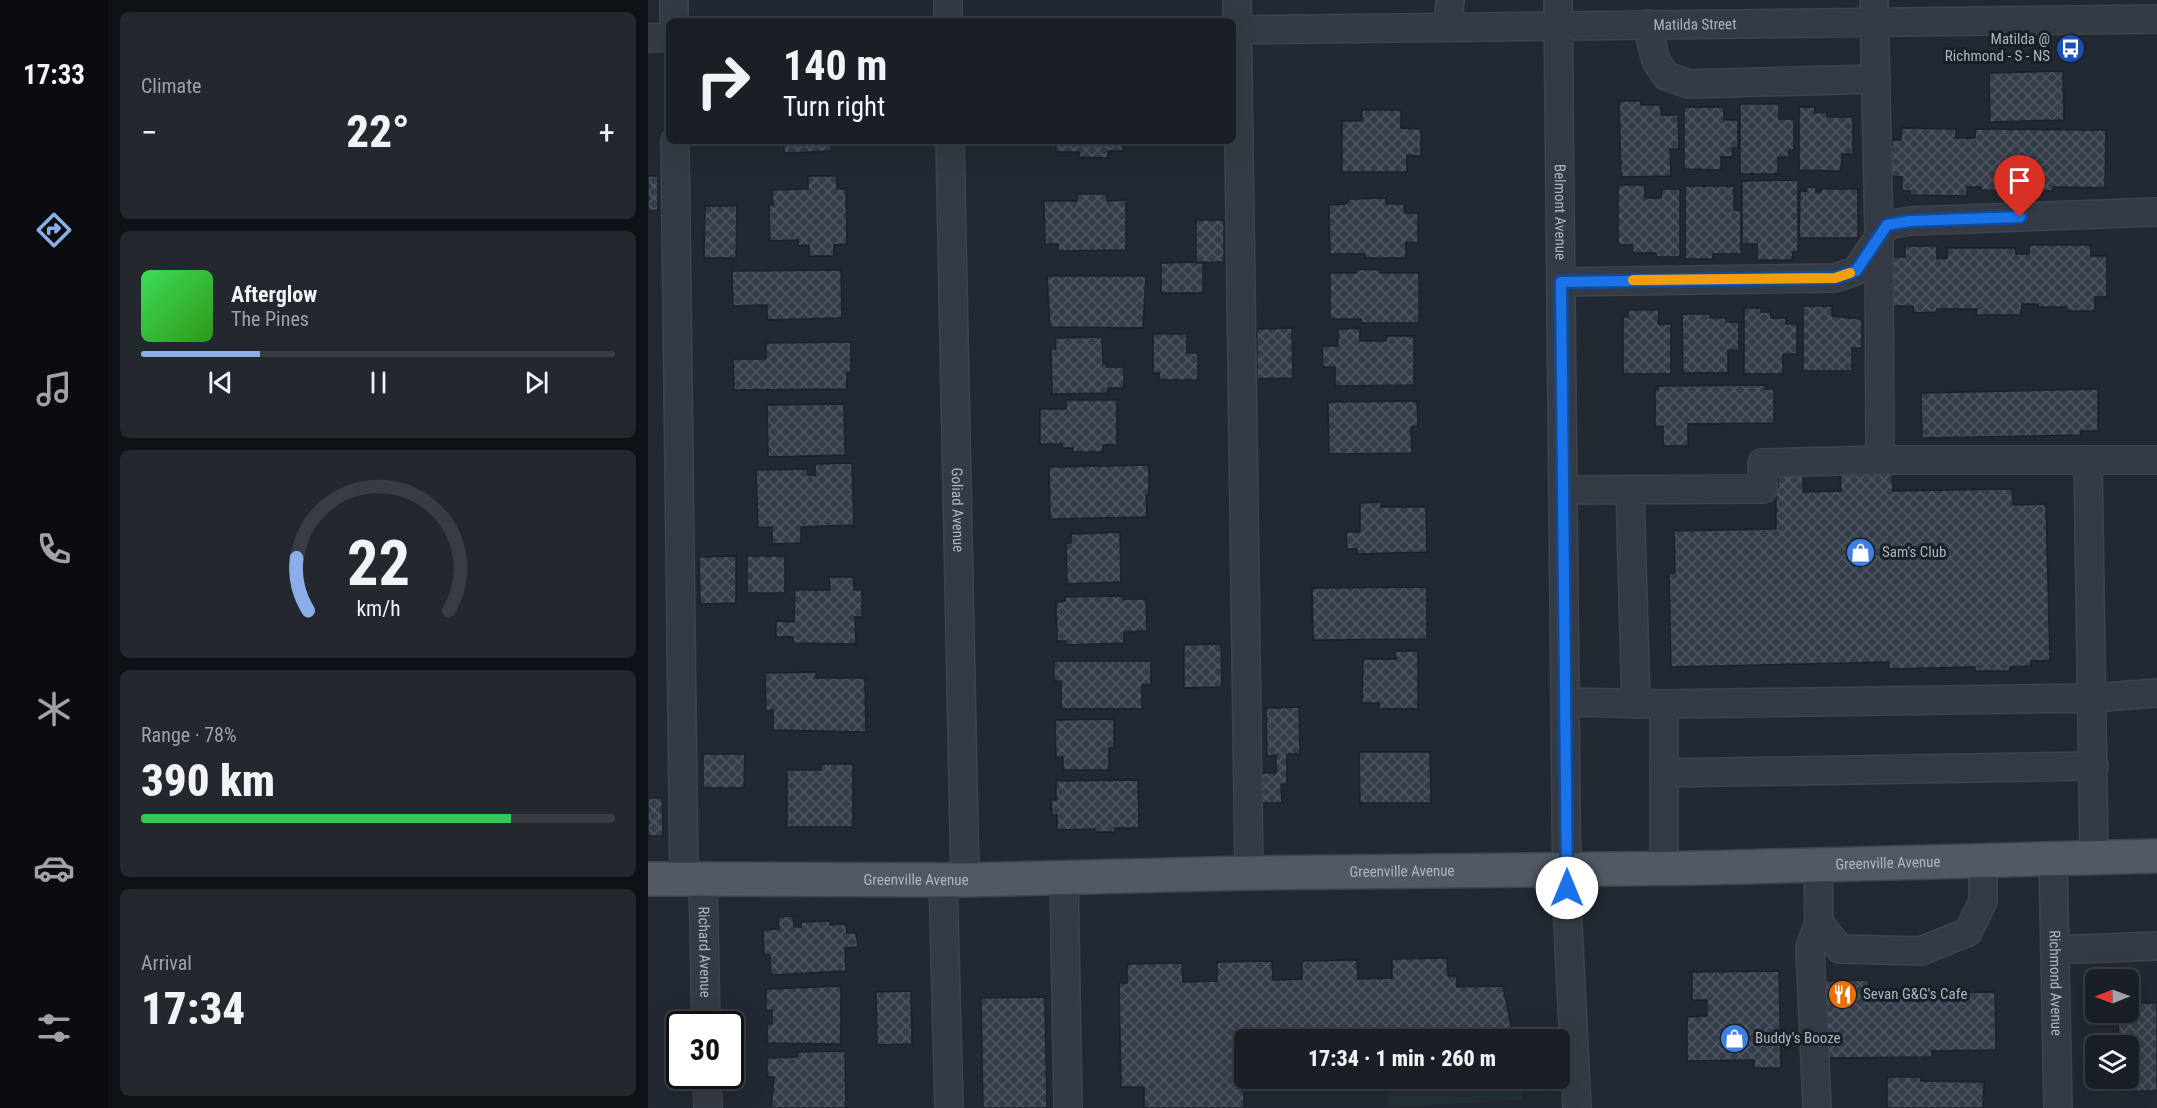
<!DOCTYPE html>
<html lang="en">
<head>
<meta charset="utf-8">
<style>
  :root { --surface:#1a1f26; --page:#23272e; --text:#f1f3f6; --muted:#9fa2a7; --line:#383d43; --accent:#8caee8 }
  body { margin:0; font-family:"Roboto Condensed",sans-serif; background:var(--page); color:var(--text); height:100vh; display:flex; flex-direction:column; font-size:22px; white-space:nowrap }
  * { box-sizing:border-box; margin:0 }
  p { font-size:20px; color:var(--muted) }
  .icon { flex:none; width:33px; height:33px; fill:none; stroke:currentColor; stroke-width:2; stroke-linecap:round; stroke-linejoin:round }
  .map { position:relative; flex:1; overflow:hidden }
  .details { display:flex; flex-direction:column; gap:12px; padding:12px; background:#0e1115; width:540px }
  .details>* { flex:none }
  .guide { position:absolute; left:18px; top:18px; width:570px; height:126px; border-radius:9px; box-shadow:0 6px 24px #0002,0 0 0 2px var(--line); background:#1a1f26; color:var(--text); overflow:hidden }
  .needle { width:39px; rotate:269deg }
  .buttons { position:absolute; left:1437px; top:969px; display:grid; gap:12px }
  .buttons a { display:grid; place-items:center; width:54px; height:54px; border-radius:9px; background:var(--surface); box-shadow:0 6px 24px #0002,0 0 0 2px var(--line); font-size:30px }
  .speed { position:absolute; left:18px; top:1011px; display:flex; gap:12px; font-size:30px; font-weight:700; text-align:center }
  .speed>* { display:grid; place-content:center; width:78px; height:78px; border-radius:50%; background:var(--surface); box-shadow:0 6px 24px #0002,0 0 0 2px var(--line); line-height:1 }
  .speed .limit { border:3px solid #111; border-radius:9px; background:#fff; color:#111 }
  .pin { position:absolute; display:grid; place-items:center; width:51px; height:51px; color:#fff; margin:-62px -26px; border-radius:50% 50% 50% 0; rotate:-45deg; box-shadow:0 0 6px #0007 }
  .pin .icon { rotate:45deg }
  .me { position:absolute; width:66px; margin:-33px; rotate:0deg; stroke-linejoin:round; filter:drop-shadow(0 0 4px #0008) }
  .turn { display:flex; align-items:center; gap:21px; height:126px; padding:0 18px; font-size:27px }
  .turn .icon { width:78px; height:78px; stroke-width:2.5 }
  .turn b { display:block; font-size:42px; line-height:51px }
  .big { font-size:45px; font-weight:800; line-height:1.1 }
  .details .widget { flex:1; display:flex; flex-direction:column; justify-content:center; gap:9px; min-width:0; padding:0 21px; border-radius:9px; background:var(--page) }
  .details .dial { align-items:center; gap:0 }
  .dial svg { height:156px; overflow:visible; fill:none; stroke:var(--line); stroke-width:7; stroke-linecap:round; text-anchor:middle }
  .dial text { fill:var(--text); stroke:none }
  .song { display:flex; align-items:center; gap:18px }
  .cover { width:72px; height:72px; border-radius:9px; background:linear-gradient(135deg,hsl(130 70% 55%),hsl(110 70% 35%)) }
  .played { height:6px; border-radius:3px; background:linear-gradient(90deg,var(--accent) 25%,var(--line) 25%) }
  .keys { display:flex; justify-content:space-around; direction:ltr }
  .heat { display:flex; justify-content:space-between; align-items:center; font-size:33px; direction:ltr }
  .charge { height:9px; border-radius:4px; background:linear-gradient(90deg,#34c759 78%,var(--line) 0) }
  .trip { position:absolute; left:586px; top:1029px; width:336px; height:60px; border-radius:9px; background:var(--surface); box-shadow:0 6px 24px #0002,0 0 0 2px var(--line); font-weight:800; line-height:60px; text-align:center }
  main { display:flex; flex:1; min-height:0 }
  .dock { display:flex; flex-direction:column; width:108px; justify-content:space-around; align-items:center; background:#0a0c0f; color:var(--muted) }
  .dock .icon { width:42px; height:42px }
  .dock .active { color:var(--accent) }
  .dock b { font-size:27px; color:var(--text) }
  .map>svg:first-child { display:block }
</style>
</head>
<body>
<main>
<nav class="dock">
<b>17:33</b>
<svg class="icon active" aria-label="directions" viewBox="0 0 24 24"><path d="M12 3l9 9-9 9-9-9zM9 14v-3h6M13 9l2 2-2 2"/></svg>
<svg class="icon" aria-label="music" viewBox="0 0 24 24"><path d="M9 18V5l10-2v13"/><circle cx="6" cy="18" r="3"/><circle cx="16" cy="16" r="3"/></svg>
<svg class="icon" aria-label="phone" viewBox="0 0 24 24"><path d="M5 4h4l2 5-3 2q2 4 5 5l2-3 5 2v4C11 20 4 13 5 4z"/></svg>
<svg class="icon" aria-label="climate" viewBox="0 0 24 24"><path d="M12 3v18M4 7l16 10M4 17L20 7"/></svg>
<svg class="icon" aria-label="car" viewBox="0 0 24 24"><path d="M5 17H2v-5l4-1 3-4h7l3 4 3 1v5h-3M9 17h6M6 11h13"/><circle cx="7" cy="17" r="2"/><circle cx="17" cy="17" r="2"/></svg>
<svg class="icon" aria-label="filters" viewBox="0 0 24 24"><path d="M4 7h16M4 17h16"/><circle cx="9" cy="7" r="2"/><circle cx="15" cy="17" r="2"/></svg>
</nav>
<section class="details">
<div class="widget"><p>Climate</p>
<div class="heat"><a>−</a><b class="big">22°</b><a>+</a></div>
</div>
<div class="widget">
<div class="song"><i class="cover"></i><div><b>Afterglow</b><p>The Pines</p></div></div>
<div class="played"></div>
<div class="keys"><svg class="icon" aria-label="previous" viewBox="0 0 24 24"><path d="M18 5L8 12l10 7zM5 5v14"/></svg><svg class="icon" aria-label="pause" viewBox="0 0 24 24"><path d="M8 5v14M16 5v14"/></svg><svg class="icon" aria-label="next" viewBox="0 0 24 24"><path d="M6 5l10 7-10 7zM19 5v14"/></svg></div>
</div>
<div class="widget dial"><svg viewBox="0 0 100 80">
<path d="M14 69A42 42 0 1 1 86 69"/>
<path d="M14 69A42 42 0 0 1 8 42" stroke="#8caee8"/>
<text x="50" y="56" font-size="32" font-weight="700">22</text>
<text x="50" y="72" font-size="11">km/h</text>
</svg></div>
<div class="widget"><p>Range · 78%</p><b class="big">390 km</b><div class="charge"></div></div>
<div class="widget"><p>Arrival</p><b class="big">17:34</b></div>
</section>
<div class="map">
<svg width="1509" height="1108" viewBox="0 0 1509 1108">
  <defs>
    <pattern id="building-cross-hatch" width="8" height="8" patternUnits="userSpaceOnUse" patternTransform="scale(1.5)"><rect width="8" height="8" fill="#343d49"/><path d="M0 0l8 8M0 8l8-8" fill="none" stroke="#4f5761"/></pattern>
  </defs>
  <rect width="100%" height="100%" fill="#222933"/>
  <!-- park -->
  <path fill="#233234" d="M807,1079h66l2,21 -135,7v-26z"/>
  <!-- building -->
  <path fill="url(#building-cross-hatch)" stroke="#1c222a" stroke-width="1.5" d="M1415,71l1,49 -74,2 -1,-49z
    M971,101h22v4h20v10h17l1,34h-9l1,27 -50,1z
    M1092,104h39v15h15v31h-5v7h-11v17h-38z
    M1036,107h40v13h14v28h-6l1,9h-12v13l-37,-1z
    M1151,107h16l-1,6 13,-1v5h26v37h-11l-1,17 -42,-1z
    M714,110h39v18l20,1v27l-14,-1v17h-65v-51h20z
    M1253,128l55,1v9h19v-9l131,1 -1,58 -52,-1v4l-72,-1v-3h-14v9l-57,-1v-4h-8v-14l-11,-1 1,-36h9z
    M136,141h61v3l-14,1 1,6 -48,2z
    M408,141h67v10h-15v7l-29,-1v-5h-23z
    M0,176h10v34l-10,1z
    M160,176h29v13h9l1,55 -13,1v11h-25v-11l-11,1v-6l-28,1 -1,-36h4l-1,-15 36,-1z
    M1150,180v72h-5l-1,8h-35v-16h-15v-63z
    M970,185h27v13h16l1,-9h18v68h-24v-4h-23l-1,-8h-14z
    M1037,186h49v24h7v44h-28v5h-28z
    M1158,187h10v5h5v-3h37v49h-59l1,-47h7z
    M429,194h30v7l19,-1v50l-68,1v-7h-13l-1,-43h33z
    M738,198v6h18l1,9h13v30l-12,-1v16h-41v-4h-35l-1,-49 17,-1 3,-5z
    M57,206h32l-1,52h-32z
    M548,220h28v42l-28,1z
    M1381,245h62v11h16v41h-12v14h-28v-4h-29v-3h-16l-1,11h-45l1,-6h-40v3l-23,1 -1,-7h-21v-49h13v-11h32v13l10,-1v-10h68l1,6h13z
    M555,262v31h-42v-30z
    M708,269l24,1v3h39v50h-58v-4h-31v-46h26z
    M193,270l1,48 -75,2v-15l-34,1 -1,-35z
    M399,276h99l-3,52 -93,-1z
    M1155,306h29v10l30,3v29h-10v23h-49z
    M1096,308h17v4h10v6h15v6h11v30h-14v20h-39z
    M980,310h31l-1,14h13v50h-48v-57h5z
    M1034,314h28v4h16v4h13v29l-11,-1v23h-45z
    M644,328l1,50 -36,1v-50z
    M712,328v13h26v-5h28v49l-79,1v-19h-12l-1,-21h16v-17z
    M505,334h34v19h11v27h-39v-7h-6z
    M454,337l1,27h4v3h17v21h-16v5l-56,1 -1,-45h5l-1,-11z
    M203,342v31h-4v16l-113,1 -1,-31h33v-16z
    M1118,385l-1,4h9v34l-86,1v22h-25v-20l-8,1v-38h3v-3z
    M1450,389v42h-17v4l-159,3 -1,-45z
    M418,400h51v45h-14v7h-30v-4h-11v-4h-22v-35h26z
    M769,401l1,25 -7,1 1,26 -83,1 -1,-52z
    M196,404l1,51 -77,2 -1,-52z
    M204,463l2,62 -53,2v16l-29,1v-17l-14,1 -2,-58 51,-1 1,6h7v-11z
    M501,465v30h-3l1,22 -97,2 -1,-52z
    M1244,473l1,18 119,-2 1,16 33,-1 4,157h-19v5l-21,1v4h-35v-4l-86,2v-7l-218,5 -2,-94h6l-1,-42 102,-2v-41h2v-12l25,-1v17l38,-1 -1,-17z
    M733,502v5h45l1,45 -70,2v-5h-10l-1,-17h14v-29z
    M472,532l1,50 -54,2 -1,-41h5v-9z
    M88,556v47l-36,1 -1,-47z
    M99,556h38v37h-38z
    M181,577h25v13h8v27h-7l1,27 -63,-1v-6h-17v-16l18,1 1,-32h35z
    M779,587v52l-114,1 -1,-52z
    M475,596v3h23l1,32 -23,1v11l-58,2v-4h-9l-1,-39 9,-1v-4z
    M573,644l1,43 -38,1v-43z
    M747,651h23v58h-39v-6h-17l1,-44h33z
    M406,661h97v24h-9v24h-81v-28h-7z
    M168,672v6h49l1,54 -93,-2v-20l-7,1 -1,-38z
    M651,707l1,47h-13v30h-6l1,19h-32v-30h26v-18l-9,1 -1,-48z
    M466,719v29h-5v22h-46v-13h-7l-1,-37z
    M711,752h71l1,51h-71z
    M55,754h42l-1,34h-41z
    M173,764h32v63h-66v-57h34z
    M490,780l1,48h-24v4h-20v-3l-38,1v-15h-5l-1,-15h5v-19z
    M0,798h14l1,38h-14l-1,4z
    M145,916l1,11h7v-5l29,-1v4l16,-1 1,9h9l2,14 -13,1 1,23 -75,4 -1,-20h-6l-1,-25 16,-1 -1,-12z
    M799,958l1,18h9v11l46,-1 11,54h-269v38h72l1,3 -74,1v26h-100v-21h-23l-2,-104h8v-19l55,-1 1,19 34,-1v-19l55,-1 1,19 29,-1v-18l55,-1 1,19 34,-1v-19z
    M1131,971l2,97h-27v-8l-67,1v-44l20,-1v-16h-15v-28z
    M1221,980v14l126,-2 1,58 -64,1v6l-110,1v-77z
    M193,986v58l-74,-1v-19h5v-14h-6v-21z
    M263,991l1,53 -35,1 -1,-53z
    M397,997l2,111h-64l-2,-110z
    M1480,1003h29v88h-38v-13h9v-32h-9l-1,-34h10z
    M197,1051l1,57h-75l3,-31h-7v-19l30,-1v-5z
    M1239,1077h34v4l63,1 -1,26h-96z"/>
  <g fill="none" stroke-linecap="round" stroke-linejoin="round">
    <defs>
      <g id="minor">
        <path d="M26,0v21"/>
        <path d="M300,0v21"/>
        <path d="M589,0l12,873"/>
        <path id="s1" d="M910,0l9,905 10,203"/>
        <path d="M1226,0l5,236 1,224"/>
        <path d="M999,24l9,37 10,15 23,8 187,-5"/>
        <path d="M800,27l2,-27"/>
        <path id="s2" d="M585,30l924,-11"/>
        <path d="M0,38l21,-1"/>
        <path d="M27,141l9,737"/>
        <path id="s3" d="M302,141l15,739"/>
        <path d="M913,282l274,-4 21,-7 31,-46 23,-4 247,-9"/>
        <path d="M1440,460l6,397"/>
        <path d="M915,490l200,-1 -1,-26 118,-3h277"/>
        <path d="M982,490l6,214"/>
        <path d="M918,702l98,2 428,-6 65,-5"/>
        <path d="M1016,704v165"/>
        <path d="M1016,773l430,-7"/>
        <path id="s4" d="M1405,857l5,251"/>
        <path d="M1170,864l1,59 21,26 81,2 47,-19 15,-31v-42"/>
        <path d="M416,877l4,231"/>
        <path id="s5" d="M55,878l3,146"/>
        <path d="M295,880l6,228"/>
        <path d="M1407,950l102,-4"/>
        <path d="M59,1076l1,32"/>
        <path d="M1169,1108l-7,-161 9,-24"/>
      </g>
      <g id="major">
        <path id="s6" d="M0,879l317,1 284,-7 450,-5 458,-12"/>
      </g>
    </defs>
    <!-- minor casing -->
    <use href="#minor" stroke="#3e444d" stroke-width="30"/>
    <!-- major casing -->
    <use href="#major" stroke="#3e444d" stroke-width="36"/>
    <!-- minor -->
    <use href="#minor" stroke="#353b44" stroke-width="27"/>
    <!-- major -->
    <use href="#major" stroke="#535964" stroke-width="33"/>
  </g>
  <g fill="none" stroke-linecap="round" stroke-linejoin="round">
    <defs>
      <path id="route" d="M919,888l-6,-606 274,-4 21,-7 31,-46 23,-4 110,-4"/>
    </defs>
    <!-- route casing -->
    <use href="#route" stroke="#114b97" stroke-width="15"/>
    <!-- route -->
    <use href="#route" stroke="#1a73e8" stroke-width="10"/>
    <!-- slow -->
    <path stroke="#f59e0b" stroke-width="10" d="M985,280l202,-2 15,-5"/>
  </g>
  <!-- icons -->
  <defs>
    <symbol id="bus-disc" viewBox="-11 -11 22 22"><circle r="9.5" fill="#1a4fb4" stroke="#1a2028"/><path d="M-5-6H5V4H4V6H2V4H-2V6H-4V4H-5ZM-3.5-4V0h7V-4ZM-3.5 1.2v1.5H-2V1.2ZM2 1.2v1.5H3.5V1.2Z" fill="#fff"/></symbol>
    <symbol id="shop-disc" viewBox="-11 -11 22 22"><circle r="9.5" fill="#3f7fe0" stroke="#1a2028"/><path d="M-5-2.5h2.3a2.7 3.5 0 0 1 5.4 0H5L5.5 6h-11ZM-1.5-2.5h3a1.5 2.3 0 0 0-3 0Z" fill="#fff"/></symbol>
    <symbol id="restaurant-disc" viewBox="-11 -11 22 22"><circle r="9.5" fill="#e8710a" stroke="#1a2028"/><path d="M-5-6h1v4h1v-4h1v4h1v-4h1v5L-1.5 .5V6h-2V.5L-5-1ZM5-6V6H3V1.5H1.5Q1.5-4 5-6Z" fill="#fff"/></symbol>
  </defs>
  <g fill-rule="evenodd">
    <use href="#bus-disc" x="1406" y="32" width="33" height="33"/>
    <use href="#shop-disc" x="1196" y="536" width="33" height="33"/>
    <use href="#restaurant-disc" x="1178" y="978" width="33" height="33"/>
    <use href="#shop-disc" x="1070" y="1022" width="33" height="33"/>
  </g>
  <g text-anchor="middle" stroke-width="6" stroke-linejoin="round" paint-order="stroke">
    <!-- street labels -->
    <g font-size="15" fill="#afb5c0" stroke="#1a2028">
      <text dy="5" stroke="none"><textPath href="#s2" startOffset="462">Matilda Street</textPath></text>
      <text dy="5" stroke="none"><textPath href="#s1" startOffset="212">Belmont Avenue</textPath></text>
      <text dy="5" stroke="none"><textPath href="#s3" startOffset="369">Goliad Avenue</textPath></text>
      <text dy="5" stroke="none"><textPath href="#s6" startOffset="1240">Greenville Avenue</textPath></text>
      <text dy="5" stroke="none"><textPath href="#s6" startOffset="754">Greenville Avenue</textPath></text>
      <text dy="5" stroke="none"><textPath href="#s6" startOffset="268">Greenville Avenue</textPath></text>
      <text dy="5" stroke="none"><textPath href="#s5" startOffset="74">Richard Avenue</textPath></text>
      <text dy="5" stroke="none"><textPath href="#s4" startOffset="126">Richmond Avenue</textPath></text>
    </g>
    <!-- poi labels -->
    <g font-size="15" fill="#afb5c0" stroke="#1a2028" text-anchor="start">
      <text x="1402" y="44" text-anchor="end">Matilda @<tspan x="1402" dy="17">Richmond - S - NS</tspan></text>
      <text x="1234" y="557">Sam's Club</text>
      <text x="1215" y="999">Sevan G&amp;G's Cafe</text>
      <text x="1107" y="1043">Buddy's Booze</text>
    </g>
  </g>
</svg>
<div class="buttons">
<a><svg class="needle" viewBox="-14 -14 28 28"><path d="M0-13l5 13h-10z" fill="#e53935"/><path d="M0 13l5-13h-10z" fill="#9fa2a7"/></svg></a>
<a><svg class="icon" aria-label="layers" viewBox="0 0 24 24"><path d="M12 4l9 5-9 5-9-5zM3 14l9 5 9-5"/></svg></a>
</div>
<div class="speed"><div class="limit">30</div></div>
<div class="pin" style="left:1372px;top:217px;background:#d93025"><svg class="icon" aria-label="arrive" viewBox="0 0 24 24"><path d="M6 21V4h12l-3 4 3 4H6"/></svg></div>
<svg class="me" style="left:919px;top:888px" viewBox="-20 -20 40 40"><circle r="19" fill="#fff"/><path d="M0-13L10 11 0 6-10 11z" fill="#1a73e8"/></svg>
<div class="trip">17:34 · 1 min · 260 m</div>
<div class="guide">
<div class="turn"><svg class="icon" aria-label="right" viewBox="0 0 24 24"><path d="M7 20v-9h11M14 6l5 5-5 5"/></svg><div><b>140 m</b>Turn right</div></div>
</div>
</div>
</main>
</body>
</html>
